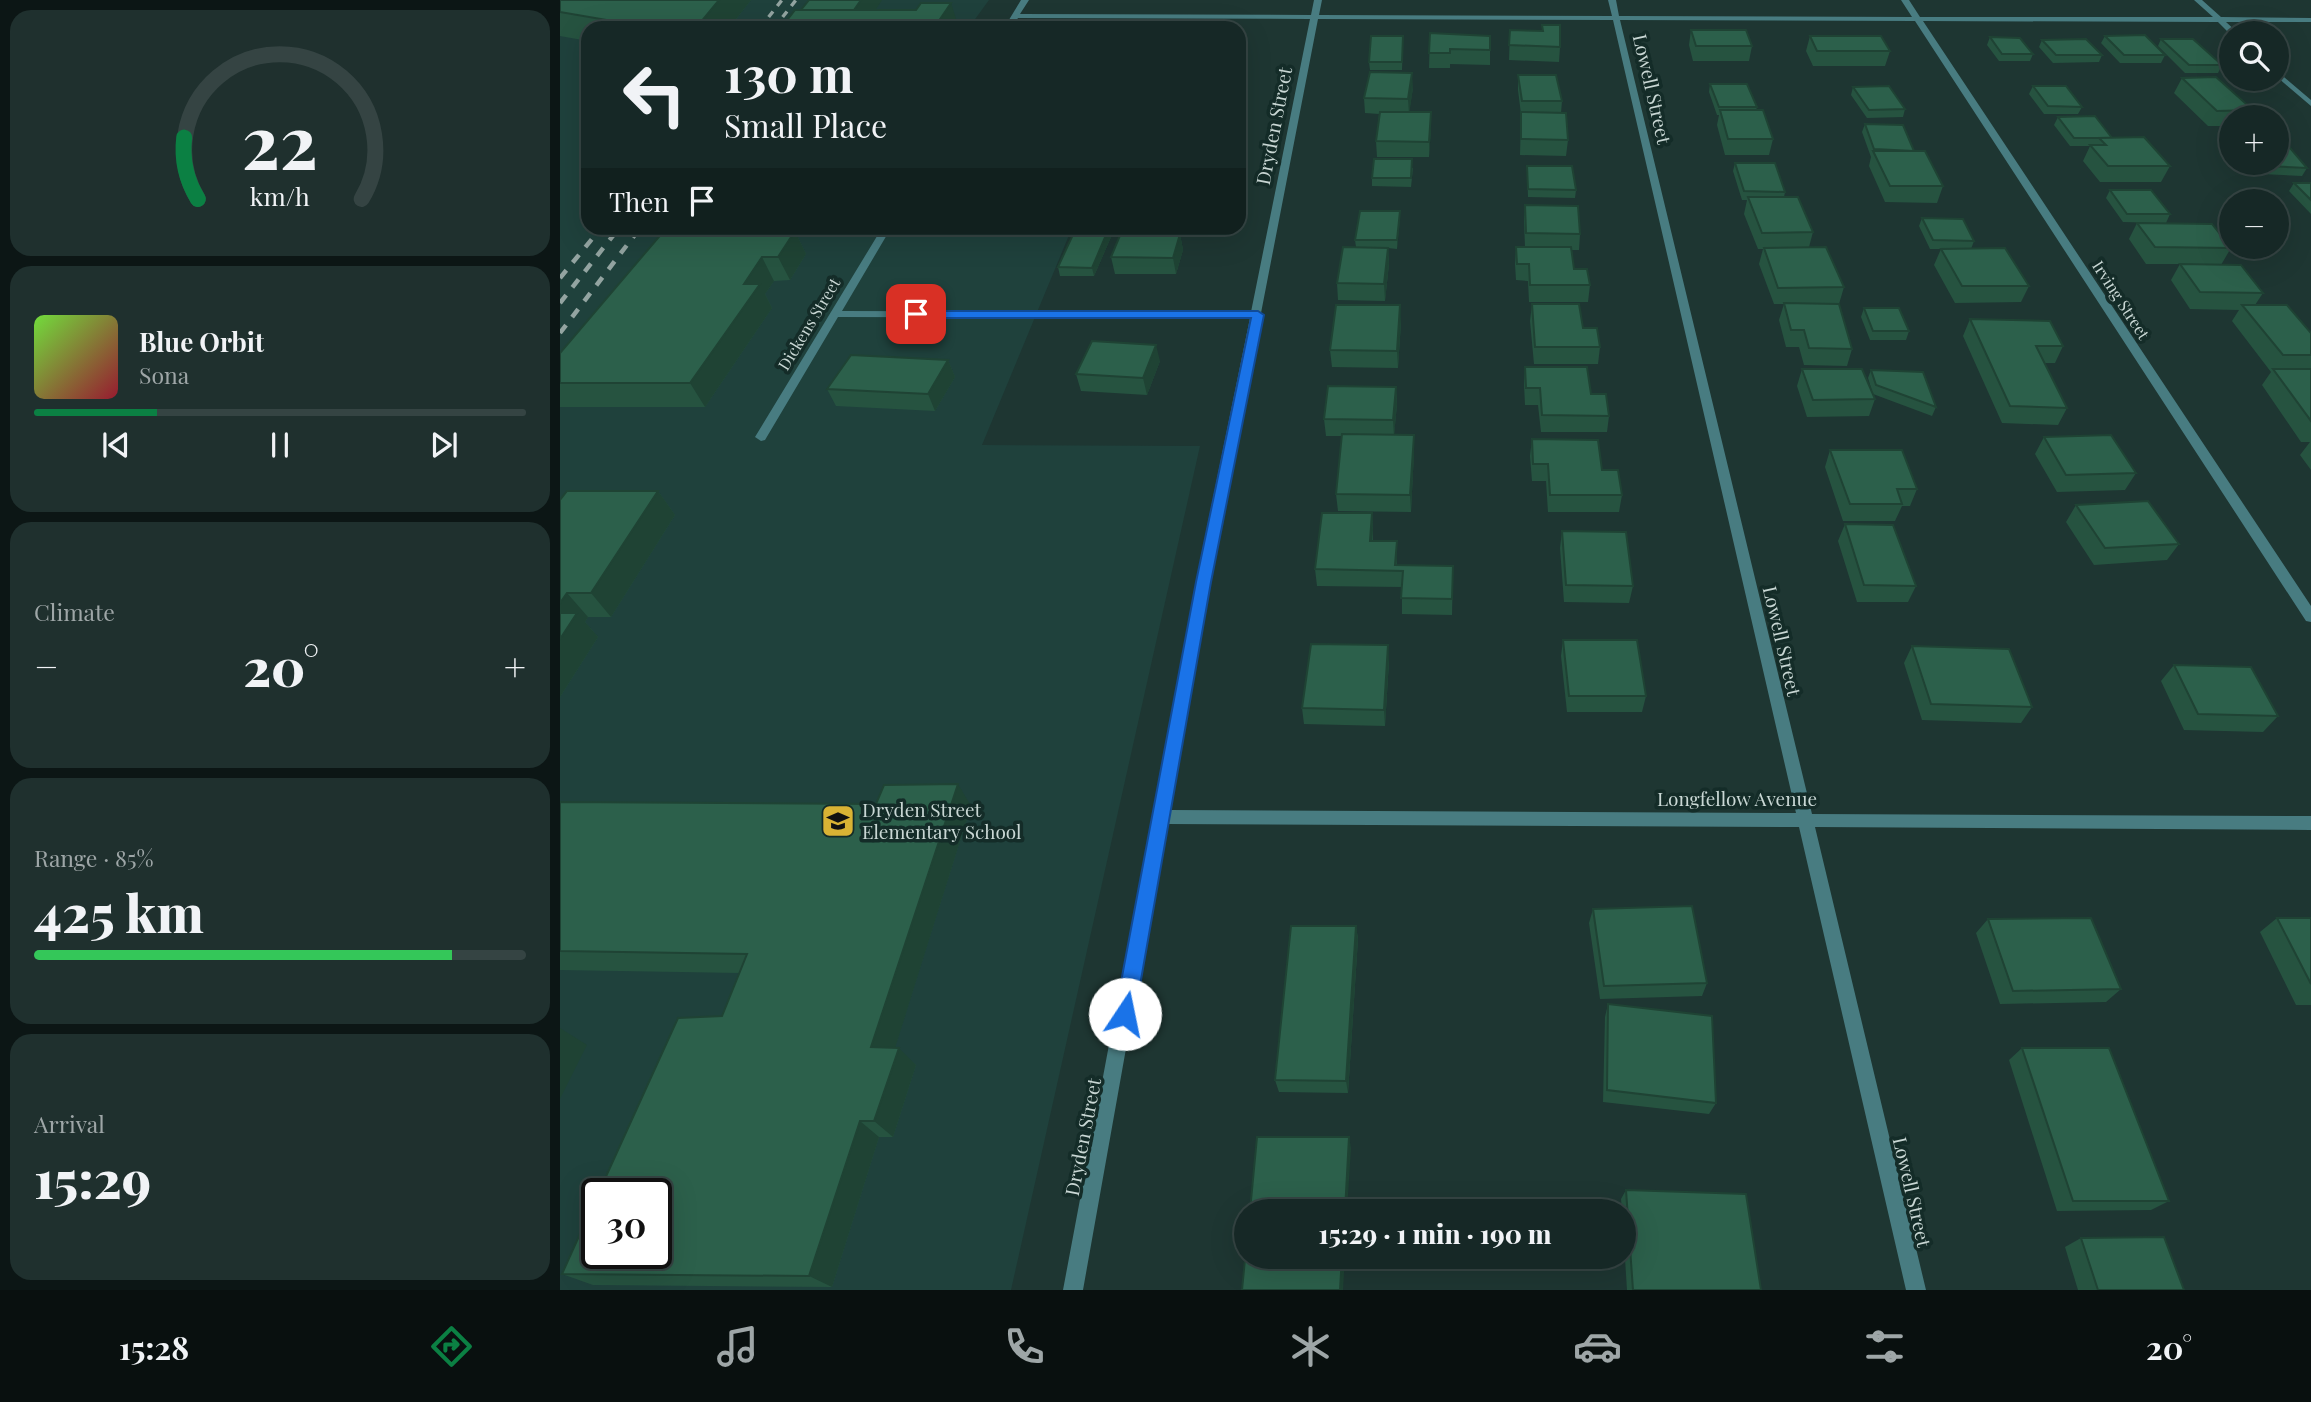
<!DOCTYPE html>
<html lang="en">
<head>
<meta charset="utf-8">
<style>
  :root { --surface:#162826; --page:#1f302e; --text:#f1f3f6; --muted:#9ea6a7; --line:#354443; --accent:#0b8043 }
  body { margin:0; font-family:"Playfair Display",serif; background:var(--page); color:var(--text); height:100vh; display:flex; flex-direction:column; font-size:26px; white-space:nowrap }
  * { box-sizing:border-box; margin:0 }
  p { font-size:23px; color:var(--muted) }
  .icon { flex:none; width:38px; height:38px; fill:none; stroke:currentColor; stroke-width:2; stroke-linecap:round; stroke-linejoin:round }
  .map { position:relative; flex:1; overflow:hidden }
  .sheet { display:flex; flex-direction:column; gap:10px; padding:10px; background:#0c1615; width:560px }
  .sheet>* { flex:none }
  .top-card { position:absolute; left:21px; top:21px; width:665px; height:214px; border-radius:21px; box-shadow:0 7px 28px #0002,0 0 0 2px var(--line); background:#162826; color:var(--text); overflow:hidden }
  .controls { position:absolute; left:1659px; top:21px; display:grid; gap:14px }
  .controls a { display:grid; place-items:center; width:70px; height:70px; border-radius:50%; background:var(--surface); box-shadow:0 7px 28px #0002,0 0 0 2px var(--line); font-size:35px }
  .speed { position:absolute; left:21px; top:1178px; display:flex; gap:14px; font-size:35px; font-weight:700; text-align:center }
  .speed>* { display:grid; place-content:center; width:91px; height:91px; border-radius:50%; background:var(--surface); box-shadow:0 7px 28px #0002,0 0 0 2px var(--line); line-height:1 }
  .speed .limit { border:4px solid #111; border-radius:10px; background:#fff; color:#111 }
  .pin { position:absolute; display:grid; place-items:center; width:60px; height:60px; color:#fff; margin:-30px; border-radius:14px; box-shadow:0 4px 10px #0006 }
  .me { position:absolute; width:77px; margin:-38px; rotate:11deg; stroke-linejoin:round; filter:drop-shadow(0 0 5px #0008) }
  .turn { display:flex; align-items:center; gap:24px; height:147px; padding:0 28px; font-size:32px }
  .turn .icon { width:91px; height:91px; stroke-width:2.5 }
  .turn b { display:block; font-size:49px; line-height:60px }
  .then { display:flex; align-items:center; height:66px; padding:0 28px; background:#0003; gap:14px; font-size:26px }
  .big { font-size:52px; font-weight:800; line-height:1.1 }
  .sheet .tile { flex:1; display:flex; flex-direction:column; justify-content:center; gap:10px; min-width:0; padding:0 24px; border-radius:21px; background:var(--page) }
  .sheet .dial { align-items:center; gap:0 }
  .dial svg { height:182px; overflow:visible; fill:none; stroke:var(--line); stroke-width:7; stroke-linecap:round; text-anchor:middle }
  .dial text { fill:var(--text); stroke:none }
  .song { display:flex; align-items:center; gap:21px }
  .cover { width:84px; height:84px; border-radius:10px; background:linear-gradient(135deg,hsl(100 70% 55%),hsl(350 70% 35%)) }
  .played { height:7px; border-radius:4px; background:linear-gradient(90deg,var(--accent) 25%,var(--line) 25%) }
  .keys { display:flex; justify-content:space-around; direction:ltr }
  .heat { display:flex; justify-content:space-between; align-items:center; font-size:38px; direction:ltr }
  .charge { height:10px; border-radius:5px; background:linear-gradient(90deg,#34c759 85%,var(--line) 0) }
  .trip { position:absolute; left:674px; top:1199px; width:402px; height:70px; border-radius:35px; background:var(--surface); box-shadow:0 7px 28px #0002,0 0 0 2px var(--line); font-weight:800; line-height:70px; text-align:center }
  .tab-bar { display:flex; height:112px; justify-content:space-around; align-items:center; background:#09100f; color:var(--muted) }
  .tab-bar .icon { width:49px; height:49px }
  .tab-bar .on { color:var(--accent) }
  .tab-bar b { font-size:32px; color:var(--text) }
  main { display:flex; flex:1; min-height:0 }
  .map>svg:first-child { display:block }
</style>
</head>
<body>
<main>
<section class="sheet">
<div class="tile dial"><svg viewBox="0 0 100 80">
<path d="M14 69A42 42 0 1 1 86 69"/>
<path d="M14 69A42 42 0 0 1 8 42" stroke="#0b8043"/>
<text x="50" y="56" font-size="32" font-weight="700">22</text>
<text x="50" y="72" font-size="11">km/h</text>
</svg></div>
<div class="tile">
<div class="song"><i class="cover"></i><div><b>Blue Orbit</b><p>Sona</p></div></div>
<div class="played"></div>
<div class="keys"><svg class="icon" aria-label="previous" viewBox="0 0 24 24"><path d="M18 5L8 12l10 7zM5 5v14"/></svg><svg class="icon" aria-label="pause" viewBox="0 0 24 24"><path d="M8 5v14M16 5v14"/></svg><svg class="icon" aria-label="next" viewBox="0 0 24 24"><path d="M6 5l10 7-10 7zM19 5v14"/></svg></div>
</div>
<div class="tile"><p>Climate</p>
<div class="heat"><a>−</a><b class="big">20°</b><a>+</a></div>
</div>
<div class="tile"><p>Range · 85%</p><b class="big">425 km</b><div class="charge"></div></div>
<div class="tile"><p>Arrival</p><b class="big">15:29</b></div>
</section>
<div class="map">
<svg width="1751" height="1290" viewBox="0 0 1751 1290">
  <rect width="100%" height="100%" fill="#1e3632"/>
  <!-- built -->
  <path fill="#1f413c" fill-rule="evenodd" d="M0,0h429l-16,22 184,1 -2,5h-567v200h484l-90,217 218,1 -189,844h-451zM37,1194h59v59h-59z"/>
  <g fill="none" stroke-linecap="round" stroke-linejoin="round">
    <!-- minor -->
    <path fill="#487c81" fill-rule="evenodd" d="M461,0h8l-9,14 291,1 3,-15h8l-3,15 293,1 -4,-16h8l3,16 293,1 -11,-17h8l11,17h293l-19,-17h8l19,17 90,1v4h-85l12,11 -7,2 -13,-13 -295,-1 388,585v16l-5,-1 -391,-600 -295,-1 192,794 499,2v14l-496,-3 111,463h-20l-107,-463 -633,-3 -83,466h-20l133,-709 54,-263 -412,-1 -73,123 -4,1 -6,-4 127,-209h9l-49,83 409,1 59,-293 -292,-1 -6,10h-8zM758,19l295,1 183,793 -627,-3 41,-229 50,-263 3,-3 -2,-2z
      M1717,71l34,29v6l-34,-29z"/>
    <!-- rail-far1 -->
    <path stroke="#93a4a1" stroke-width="3.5" stroke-dasharray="7 7" stroke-linecap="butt" d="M200,28l22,-28
      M214,28l22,-28"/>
    <!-- rail -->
    <path stroke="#93a4a1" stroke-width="4.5" stroke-dasharray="10 10" stroke-linecap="butt" d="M0,278l41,-50
      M0,303l59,-75
      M0,333l80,-105"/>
  </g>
  <!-- wall -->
  <path fill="#265340" d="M0,0h191l-22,28h-141v13l-28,-5z
    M982,25l18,22 -1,15 -50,-2 1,-30 32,1z
    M1131,30l61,16 -3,15h-56l-4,-16z
    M870,33l60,17v15l-40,-1v4h-21z
    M843,36l-1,34h-32l-1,-8z
    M1250,36l80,15 -5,15h-72l-7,-15z
    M1545,36l60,19 -4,8h-41l-19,-20z
    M1430,37l43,17 -3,7h-31l-12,-16z
    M1601,39l61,26 -4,8h-33l-27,-27z
    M1482,40l60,15 -3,7 -46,1 -14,-16z
    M958,75l44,26 -1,12 7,27 -2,16 -46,-1 1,-41 -3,-24z
    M1622,78l71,32 -4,7h-18v9h-23l-34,-33z
    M1150,84l47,23 -1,3 17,29 -4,16h-44l-8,-30 2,-10h-2l-8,-23z
    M1473,86l49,21 -4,7h-34l-15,-20z
    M1293,87l52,22 -2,8 -36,1 -16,-23z
    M853,88l-4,24 22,16 -2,29h-52l-1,-16 3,-27 -14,-1 -1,-15z
    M1498,117l54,21 58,28 -9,16h-61l-17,-21 7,-15h-20l-16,-21z
    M1305,124l49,27 29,35 -6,17 -52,-1 -16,-36 2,-9 -9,-25z
    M1175,163l50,29 -1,5 29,35 -4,15 35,40 -5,17 13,45 -5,17 -43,-1 -5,-18h-13l-7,-27 5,-16h-10l-15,-40 4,-15h-5l-14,-35 3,-14h-5l-9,-29z
    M1693,163h24l30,5 -5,8 -40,-2z
    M967,166l49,24 -1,8 -47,-1z
    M853,168l-2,19 -39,-1v-8z
    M1734,183h17v31l-22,-23z
    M1550,190l60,24 -4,9 -43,-1 -17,-24z
    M965,205l55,29 -1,16h-7l2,19 16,16 -2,17h-59l-1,-21 -12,-1 -1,-16 1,-17h9l-1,-26z
    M840,211l-3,38 -9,-1 1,16 -4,37 -47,-1 -1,-17 19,-36 -1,-7z
    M1362,218l52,23 -3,8 58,37 -8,16 -66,1 -21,-38 7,-16h2h-13l-11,-23z
    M1577,223l94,25 -10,17 42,28 -8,12 56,28v137l-11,-15 10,-13h-9l-39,-57 9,-13 -39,-51 7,-11 -49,-1 -19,-29 9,-16h-34l-17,-25z
    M549,228l2,9 -17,39h-34l-2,-9z
    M235,231l11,23 -16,26 -16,1 -9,13 7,14 -67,99h-145v-54z
    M620,234l3,16 -7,24h-61l-4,-17z
    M972,304l51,24 17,19 -2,17h-64l-4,-43z
    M1304,308l45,23 -3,9h-36l-9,-23z
    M1410,319l93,27 -8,17h-11l23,45 -9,17 -56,-2 -39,-87z
    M841,322l-3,46 -66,-1 -2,-17z
    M388,360l7,17 -20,34 -99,-5 -9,-17z
    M600,361l-13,34 -66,-4 -5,-17z
    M965,367l66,27 18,22 -2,16h-66l-3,-27h-13l-1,-21z
    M1242,369l70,22 -4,-13 3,-8 65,37 -4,9 -59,-22 2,5 -6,17 -62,1 -10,-31z
    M836,387l1,17 -3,31h20v17l-3,60 -73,-1 -2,-17 6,-58h-16l-2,-17z
    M1484,437l92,36 -11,17 -68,2 -22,-38z
    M972,439l70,31 20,25 -3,17h-71l-2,-31h-14l-2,-25z
    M1270,450l87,39 -7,17h-8l-7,15h-52l-18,-54z
    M98,491l17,24 -64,102h-23l-3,5 13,15 -38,60v-197z
    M1516,505l103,39 -12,16 -73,5 -28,-43z
    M812,513l1,17v11l24,17v7l56,1 -1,49 -50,-1v-27l-85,-1 -2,-17z
    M1285,524l71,62 -8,16h-51l-19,-61z
    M1002,531l71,55 -4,17 -65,-1 -4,-54z
    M1003,640l83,56 -4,16h-75l-6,-56z
    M1352,646l120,61 -11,16 -99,-3 -18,-57z
    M829,661l-4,65 -81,-2 -2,-16z
    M1614,665l104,51 -15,16 -79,-2 -23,-49z
    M0,802l411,4 -76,241 21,18 -23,72h-14l-47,150 -239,-2 -31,-11 160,-258 18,-43 -180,-3z
    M1033,909l114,74 -5,13 -102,3 -11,-76z
    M1717,918h34v87h-15l-36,-73z
    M1428,919l133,70 -15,13 -106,2 -24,-71z
    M796,926l2,13 -10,154 -69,-1 -4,-12z
    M1048,1004l108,99 -7,11 -106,-12 2,-85z
    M1462,1048l147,153 -18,9 -94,1 -48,-151z
    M1066,1190l135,100h-134l-3,-47v-32h-2l-1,-12z
    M1521,1238l103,52h-106l-13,-43z"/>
  <!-- shaded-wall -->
  <path fill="#1f4334" d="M159,0h32l-22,28h-33z
    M301,0h21l-18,28 -13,-13z
    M391,3l8,25h-25z
    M680,30l2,15 -3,6v-19z
    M852,73l1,15 -4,27 -1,-16z
    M871,112v16l-2,29v-15z
    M840,211v9l-3,29v-9z
    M549,228l2,9 -17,39 -2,-8z
    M235,231l11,23 -16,26 -12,-23z
    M620,234l3,16 -7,24 -3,-16z
    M828,248l1,16 -4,37 -1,-17z
    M202,257l12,24 -9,13 7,14 -67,99 -15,-24 54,-99z
    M840,305l1,17 -3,46 -1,-17z
    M596,345l4,16 -13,34 -4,-17z
    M388,360l7,17 -20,34 -7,-17z
    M836,387l1,17 -3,33 -1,-17z
    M854,435v17l-3,60 -1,-17z
    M98,491l17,24 -64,102 -20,-24z
    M812,513l1,17 -2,27 -1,-16z
    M837,541v17l-1,12h-1z
    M7,593l21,24 -3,5 13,15 -38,60v-94z
    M828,645l1,16 -4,65 -1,-16z
    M398,784l13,22 -81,258 -19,-17z
    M796,926l2,13 -10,154 -2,-12z
    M0,1028l27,17 -27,54z
    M339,1048l17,17 -23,72 -19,-16z
    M300,1121l19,16 -47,150 -23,-11z
    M789,1137l2,11 -4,63h-2z
    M782,1256h3l-2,34h-3z"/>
  <!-- building -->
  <path fill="#2c604b" stroke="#1f4334" stroke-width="2" d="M0,0h159l-23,28h-43l-93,-16z
    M249,0h52l-7,10h-53z
    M361,3h30l-17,25h-153l14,-18h121z
    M982,25h18v22l-51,-2 1,-15 33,1z
    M1131,30h55l6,16h-56z
    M870,33l60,3v14l-40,-1v4h-21z
    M1585,35l20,20h-41l-19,-19z
    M811,36h32l-1,26h-33z
    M1250,36h71l9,15h-73z
    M1430,37l30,1 13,16h-31z
    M1526,39l16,16h-46l-14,-15z
    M1601,39h32l29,26h-33z
    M810,72l42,1 -4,26 -44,-1z
    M958,75h38l6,26h-40z
    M1656,77l37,33 -36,1 -35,-33z
    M1150,84h37l10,23h-38z
    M1329,86l16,23 -36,1 -16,-23z
    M1473,86h33l16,21 -34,-1z
    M1160,110h43l10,29h-45z
    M820,112h51l-2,30 -53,-1z
    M961,112l45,1 2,27 -47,-1z
    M1535,116l17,22h-38l-16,-21z
    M1305,124l38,1 11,26 -40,-2z
    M1584,137l26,29h-62l-18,-21h16l-7,-7z
    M1717,142h8l22,26 -40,-2 -3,-3h13z
    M1313,151h52l18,35h-53z
    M814,159h38l-1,19h-39z
    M1175,163h40l10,29 -41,-1z
    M967,166h45l4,24 -48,-1z
    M1734,183h17v17z
    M1550,190h41l19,24h-43z
    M1188,197h50l15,35 -51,1z
    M965,205l53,1 2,28 -54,-1z
    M800,211h40l-3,29h-42z
    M1362,218l41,1 11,22 -41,-1z
    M1577,223l75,1 19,24 -76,-1z
    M516,228h33l-17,40 -34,-1z
    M235,231l-17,26h-16l-18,27h16l-70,99h-130v-30l103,-121z
    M561,233l59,1 -7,24 -62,-1z
    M783,247l45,1 -4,36 -47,-1z
    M956,247h55l3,22h13l3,16h-60l-1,-21h-12z
    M1266,247l18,40 -66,1 -14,-40z
    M1445,248l24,38h-67l-21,-37z
    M1620,264l61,1 22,28 -63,-1z
    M1224,303l55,1 13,45 -43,-1 -5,-18h-13z
    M972,304h47l4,24h14l3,19h-65z
    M776,305h64l-3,46 -67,-1z
    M1682,305h45l24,28v22h-28z
    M1304,308h35l10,23h-36z
    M1410,319l80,2 13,25h-27l31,62 -57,-2z
    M532,341l64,4 -13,33 -67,-4z
    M291,355l97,5 -20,34 -101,-5z
    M965,367h62l4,27h15l3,22 -67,-1 -2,-27h-14z
    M1242,369h60l13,30 -62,1z
    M1713,369h38v52z
    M1311,370l52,2 13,35 -60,-22z
    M768,386l68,1 -3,33 -69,-1z
    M782,434l72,1 -4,60 -74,-1z
    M1551,435l25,38 -70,2 -22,-38z
    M972,439l66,1 4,30h16l4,25h-72l-2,-31h-15z
    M1270,450h72l15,39h-20l5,15h-52z
    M7,491h91l-67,102h-24l-7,10v-103z
    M1588,501l31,43 -74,4 -29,-43z
    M762,513h50l-2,28h27l-2,24 58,1 -1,33 -51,-1 2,-27 -88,-2z
    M1285,524l48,1 23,61 -52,-1z
    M1002,531l64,1 7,54 -67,-1z
    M0,613h17l-17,26z
    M1003,640h74l9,56h-77z
    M751,644l77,1 -4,65 -82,-2z
    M1352,646l97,3 23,58 -101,-3z
    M1614,665l77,2 27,49 -80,-2z
    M398,784l-87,263 28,1 -25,73h-14l-51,155 -247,-2 35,-78v57h59v-59h-58l80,-176 44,-2 25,-62 -187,-3v-149l316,2 8,-19z
    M1132,906l15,77 -103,3 -11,-77z
    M1531,918l30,71 -108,2 -25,-72z
    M1717,918h34v66z
    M731,926h65l-10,155 -71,-1z
    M1048,1004l104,12 4,87 -109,-13z
    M1462,1048h87l60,153h-96z
    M697,1137h92l-4,74h-95z
    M1066,1190l120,4 15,96h-128z
    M1604,1237l20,53h-86l-17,-52z
    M686,1249v7h96l-2,34h-98z"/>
  <!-- route -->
  <path fill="#1a73e8" stroke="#114b97" stroke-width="2" d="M698,311l6,4 -53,267 -76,432 -3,7 -7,3 -7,-3 -3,-7 81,-432 55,-264h-335l-6,-4 6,-3z"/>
  <!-- icons -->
  <defs>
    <symbol id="school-square" viewBox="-11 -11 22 22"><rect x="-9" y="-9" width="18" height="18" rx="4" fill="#d9b334" stroke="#142c28"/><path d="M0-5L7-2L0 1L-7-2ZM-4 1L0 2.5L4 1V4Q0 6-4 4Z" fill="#111"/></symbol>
  </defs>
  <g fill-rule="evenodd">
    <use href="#school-square" x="259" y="802" width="38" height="38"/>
  </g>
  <g text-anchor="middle" stroke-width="7" stroke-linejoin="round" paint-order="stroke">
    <!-- far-street labels -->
    <g font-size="16" fill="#c9d7d4" stroke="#142c28">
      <text transform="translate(1561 300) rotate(57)" y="6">Irving Street</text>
      <text transform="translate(249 324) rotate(-59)" y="6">Dickens Street</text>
    </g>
    <!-- street labels -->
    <g font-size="19" fill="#c9d7d4" stroke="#142c28">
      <text transform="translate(1092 89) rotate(77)" y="7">Lowell Street</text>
      <text transform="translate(714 126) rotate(-79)" y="7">Dryden Street</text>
      <text transform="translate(1222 641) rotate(77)" y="7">Lowell Street</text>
      <text x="1177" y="806">Longfellow Avenue</text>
      <text transform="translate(523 1137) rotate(-79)" y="7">Dryden Street</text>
      <text transform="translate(1352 1192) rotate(77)" y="7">Lowell Street</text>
    </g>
    <!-- poi labels -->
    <g font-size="19" fill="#c9d7d4" stroke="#142c28" text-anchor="start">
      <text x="302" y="817">Dryden Street<tspan x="302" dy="22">Elementary School</tspan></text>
    </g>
  </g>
</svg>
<div class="controls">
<a><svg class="icon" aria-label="search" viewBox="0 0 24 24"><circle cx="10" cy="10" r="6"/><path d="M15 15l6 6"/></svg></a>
<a>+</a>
<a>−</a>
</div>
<div class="speed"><div class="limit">30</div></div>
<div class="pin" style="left:356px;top:314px;background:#d93025"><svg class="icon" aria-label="arrive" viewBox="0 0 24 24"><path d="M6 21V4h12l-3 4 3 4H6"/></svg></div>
<svg class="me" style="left:565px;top:1014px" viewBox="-20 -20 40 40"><circle r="19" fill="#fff"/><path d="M0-13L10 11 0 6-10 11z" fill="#1a73e8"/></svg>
<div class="trip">15:29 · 1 min · 190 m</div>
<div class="top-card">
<div class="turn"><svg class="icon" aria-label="left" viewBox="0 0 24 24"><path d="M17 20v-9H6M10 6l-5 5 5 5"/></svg><div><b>130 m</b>Small Place</div></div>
<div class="then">Then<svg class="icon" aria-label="arrive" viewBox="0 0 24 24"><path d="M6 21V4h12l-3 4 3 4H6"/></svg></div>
</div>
</div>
</main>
<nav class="tab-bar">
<b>15:28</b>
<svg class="icon on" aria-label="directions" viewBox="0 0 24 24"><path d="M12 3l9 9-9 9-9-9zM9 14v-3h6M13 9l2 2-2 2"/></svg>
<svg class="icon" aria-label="music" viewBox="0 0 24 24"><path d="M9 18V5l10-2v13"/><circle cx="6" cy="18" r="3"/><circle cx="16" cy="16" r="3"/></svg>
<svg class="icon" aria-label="phone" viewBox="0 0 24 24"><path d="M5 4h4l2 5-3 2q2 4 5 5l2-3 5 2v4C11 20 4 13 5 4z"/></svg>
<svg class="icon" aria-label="climate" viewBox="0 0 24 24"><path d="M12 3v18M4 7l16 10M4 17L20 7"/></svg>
<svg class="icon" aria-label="car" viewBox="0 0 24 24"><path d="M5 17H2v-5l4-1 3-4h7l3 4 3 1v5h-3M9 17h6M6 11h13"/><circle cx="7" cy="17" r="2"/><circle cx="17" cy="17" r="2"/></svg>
<svg class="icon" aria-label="filters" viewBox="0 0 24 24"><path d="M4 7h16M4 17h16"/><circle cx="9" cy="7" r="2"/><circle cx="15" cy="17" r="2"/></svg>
<b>20°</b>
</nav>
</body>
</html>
